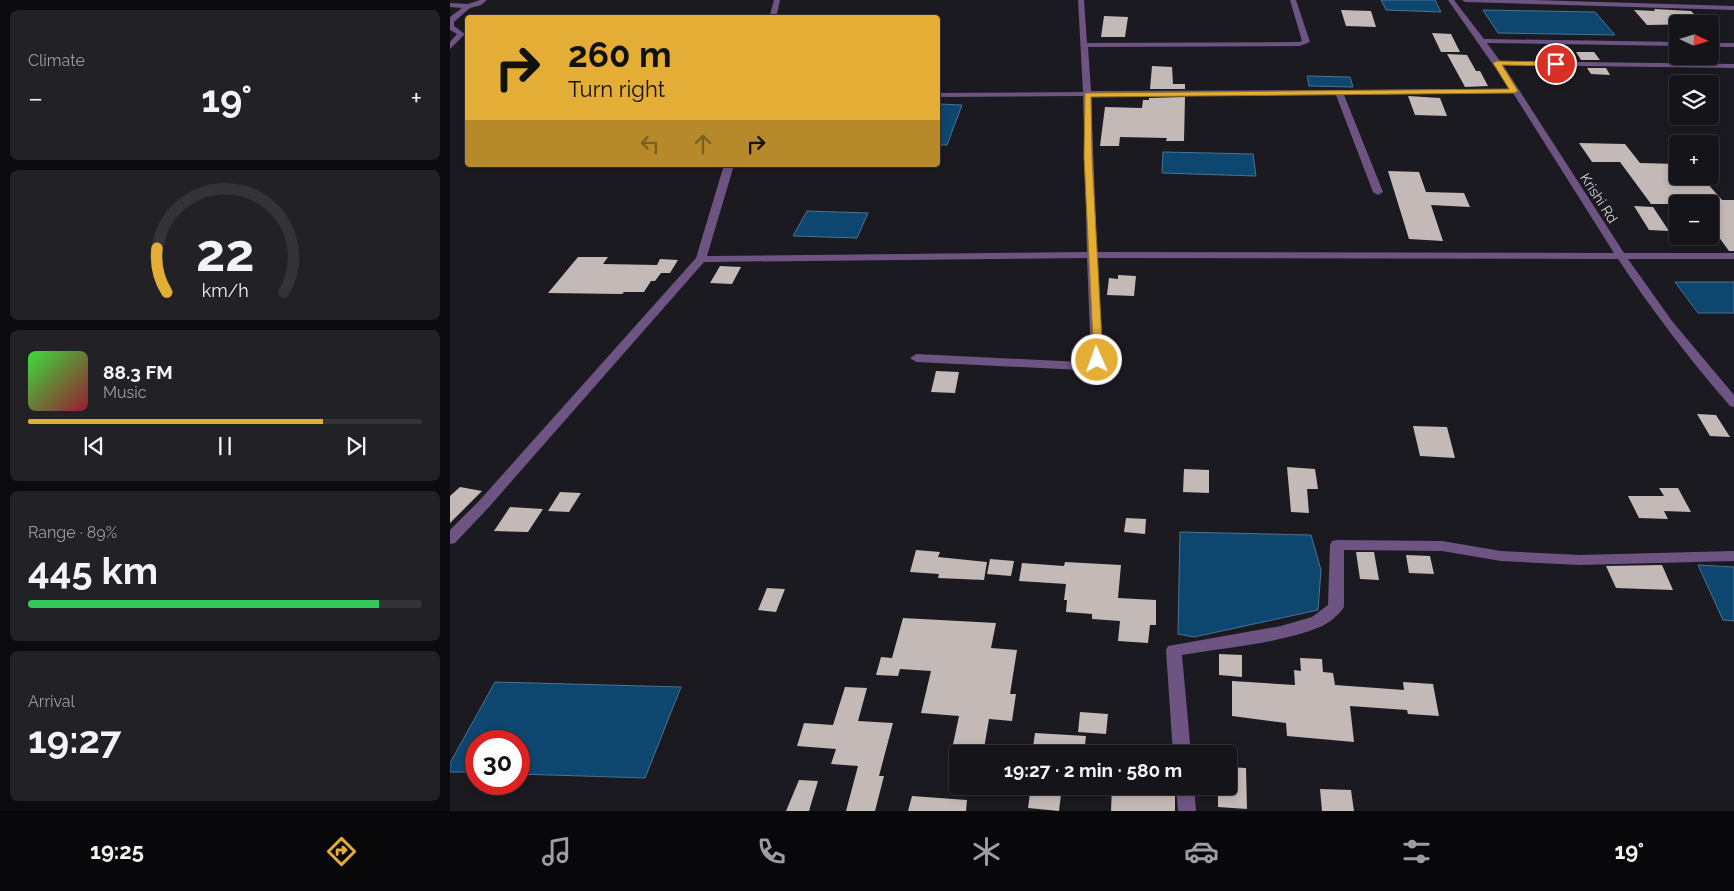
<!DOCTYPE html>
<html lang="en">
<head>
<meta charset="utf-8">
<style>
  :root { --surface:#151419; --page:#222126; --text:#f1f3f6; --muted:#9d9ea2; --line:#343338; --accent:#e4ad35 }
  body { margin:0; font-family:Raleway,sans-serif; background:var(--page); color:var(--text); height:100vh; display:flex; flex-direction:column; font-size:19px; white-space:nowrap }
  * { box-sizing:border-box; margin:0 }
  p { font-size:16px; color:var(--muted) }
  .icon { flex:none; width:28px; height:28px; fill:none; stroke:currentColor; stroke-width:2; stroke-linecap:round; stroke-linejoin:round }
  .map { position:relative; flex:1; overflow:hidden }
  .side { display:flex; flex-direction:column; gap:10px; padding:10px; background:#0c0b0e; width:450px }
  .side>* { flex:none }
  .top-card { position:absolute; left:15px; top:15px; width:475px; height:152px; border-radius:5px; box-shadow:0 2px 8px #0003,0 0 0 1px var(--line); background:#e4ad35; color:#111; overflow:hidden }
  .needle { width:32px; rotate:94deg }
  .tools { position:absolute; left:1219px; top:15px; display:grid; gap:10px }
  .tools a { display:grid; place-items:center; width:50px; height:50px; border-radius:5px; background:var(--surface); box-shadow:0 2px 8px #0003,0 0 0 1px var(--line); font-size:25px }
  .speed { position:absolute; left:15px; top:730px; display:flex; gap:10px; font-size:25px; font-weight:700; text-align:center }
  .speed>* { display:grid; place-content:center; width:65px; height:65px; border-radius:50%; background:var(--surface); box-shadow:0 2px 8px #0003,0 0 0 1px var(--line); line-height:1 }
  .speed .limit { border:8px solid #d22; background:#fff; color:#111 }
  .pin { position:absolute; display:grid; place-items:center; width:42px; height:42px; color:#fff; margin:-21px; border:2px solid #fff; border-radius:50%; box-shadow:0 1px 5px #0007 }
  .me { position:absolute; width:55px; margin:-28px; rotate:358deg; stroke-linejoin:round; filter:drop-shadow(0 0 4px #0008) }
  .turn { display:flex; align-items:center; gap:18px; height:105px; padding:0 20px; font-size:22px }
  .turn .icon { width:65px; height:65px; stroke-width:2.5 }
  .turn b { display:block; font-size:35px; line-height:42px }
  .lanes { display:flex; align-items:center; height:48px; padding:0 20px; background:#0003; justify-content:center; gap:25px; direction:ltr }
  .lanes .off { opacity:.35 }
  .big { font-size:38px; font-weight:700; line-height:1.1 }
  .side .tile { flex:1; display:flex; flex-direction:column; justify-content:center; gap:8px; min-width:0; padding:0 18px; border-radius:8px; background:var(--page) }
  .side .dial { align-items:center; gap:0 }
  .dial svg { height:130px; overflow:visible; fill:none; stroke:var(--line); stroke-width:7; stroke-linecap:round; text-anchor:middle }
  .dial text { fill:var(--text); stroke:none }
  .song { display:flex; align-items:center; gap:15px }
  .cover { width:60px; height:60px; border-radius:8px; background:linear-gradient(135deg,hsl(120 70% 55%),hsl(350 70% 35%)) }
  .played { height:5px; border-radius:2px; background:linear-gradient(90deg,var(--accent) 75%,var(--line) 75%) }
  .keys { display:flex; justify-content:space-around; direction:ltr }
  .heat { display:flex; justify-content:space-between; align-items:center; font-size:28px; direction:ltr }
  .charge { height:8px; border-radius:4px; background:linear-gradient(90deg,#34c759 89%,var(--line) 0) }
  .trip { position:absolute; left:499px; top:745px; width:288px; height:50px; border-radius:5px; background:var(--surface); box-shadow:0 2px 8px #0003,0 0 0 1px var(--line); font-weight:700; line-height:50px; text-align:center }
  .dock { display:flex; height:80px; justify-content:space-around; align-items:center; background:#08080a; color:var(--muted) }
  .dock .icon { width:35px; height:35px }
  .dock .active { color:var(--accent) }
  .dock b { font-size:22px; color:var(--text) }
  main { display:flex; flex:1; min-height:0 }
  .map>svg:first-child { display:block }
</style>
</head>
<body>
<main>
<section class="side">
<div class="tile"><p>Climate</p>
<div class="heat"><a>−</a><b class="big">19°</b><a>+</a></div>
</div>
<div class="tile dial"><svg viewBox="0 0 100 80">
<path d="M14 69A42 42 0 1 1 86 69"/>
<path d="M14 69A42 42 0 0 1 8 42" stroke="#e4ad35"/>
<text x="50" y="56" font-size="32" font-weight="700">22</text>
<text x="50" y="72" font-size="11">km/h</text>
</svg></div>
<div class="tile">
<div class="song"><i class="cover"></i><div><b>88.3 FM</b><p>Music</p></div></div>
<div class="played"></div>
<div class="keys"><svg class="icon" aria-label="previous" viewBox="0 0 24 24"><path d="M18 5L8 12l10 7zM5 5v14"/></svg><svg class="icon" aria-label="pause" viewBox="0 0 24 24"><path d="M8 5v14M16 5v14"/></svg><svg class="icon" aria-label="next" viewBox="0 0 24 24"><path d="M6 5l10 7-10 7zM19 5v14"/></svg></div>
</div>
<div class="tile"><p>Range · 89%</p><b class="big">445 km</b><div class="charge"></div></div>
<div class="tile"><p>Arrival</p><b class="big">19:27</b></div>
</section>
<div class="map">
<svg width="1284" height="811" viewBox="0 0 1284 811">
  <rect width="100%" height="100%" fill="#1c1a21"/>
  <!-- water -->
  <path fill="#0d4770" stroke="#4b7391" d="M931,0h54l6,12 -55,-2z
    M1033,10l112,2 20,23 -117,-2z
    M857,76l43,1 3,10 -44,-1z
    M488,104l24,1 -15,40h-9z
    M713,152l90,2 3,22 -94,-3z
    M357,211l61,2 -11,25 -64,-2z
    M1225,282h59v31h-36z
    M730,532l131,3 10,35 -3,40 -124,27 -16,-3z
    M1248,565l36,2v54l-11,-1z
    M45,682l186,5 -36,91 -126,-4v-33h-43v31h-26v-9z"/>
  <!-- building -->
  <path fill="#c3b9b7" d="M1204,9l37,2 13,13 -57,1 -13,-15 21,1z
    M891,10l30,1 5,16 -30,-1z
    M654,16l24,1 -3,20h-24z
    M982,33l19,1 9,18h-19z
    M1126,52h18l6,8h-19z
    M997,54l20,1 9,16h4l8,15 -23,1z
    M702,66l20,1 1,17h12v5h-35z
    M1137,68h19l4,7 -19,-1z
    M958,96l32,2 7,18 -32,-1z
    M735,97l-1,44h-18l1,-3 -47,-1 -1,9h-19l5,-39 37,1 1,-8h6v-2z
    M1129,143l46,1 15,19 38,1v12h20l5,7h4l15,17h12v51h-5l-19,-26v-21h-59l-31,-42h-28z
    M938,171l31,1 7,20 38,1 6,14 -39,-2 12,36 -34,-2z
    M1184,206l19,1 16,24 -20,-1z
    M128,257h30l-5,7 54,1 3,-6 18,1 -8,13h-9l-6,8h-4l-7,11h-20l-2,2 -74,-1z
    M270,266l21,1 -9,17 -22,-1z
    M668,275l18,1 -2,20 -27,-1 2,-17 9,1z
    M486,371l23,1 -4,21 -24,-1z
    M1247,414l19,1 14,22 -20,-1z
    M963,426l34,1 8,31 -35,-2z
    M837,467l28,2 3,20h-11l2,24 -18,-1z
    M734,469l25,1v23l-26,-1z
    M10,487l22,4 -32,32v-27z
    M1209,488h19l13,24 -27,-1 4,8 -29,-1 -11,-22h36z
    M110,492l21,1 -12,19 -21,-1z
    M60,507l33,2 -15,23 -34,-1z
    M676,518l20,1 -1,15 -21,-2z
    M466,550l24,2 -2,5 49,5 -3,18 -46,-2 1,-4 -29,-2z
    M906,552h18l5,28 -19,-1z
    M956,555l24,1 4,18 -25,-1z
    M540,559l24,2 -3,15 -24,-2z
    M615,562l56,3 -3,33 38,2v25h-6l-2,18 -30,-2 2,-20 -28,-2v-5l-26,-2 1,-12h-3l2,-16 -47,-3 3,-18 42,3z
    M1212,565l11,25 -57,-2 -10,-22z
    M317,588l18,1 -9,23 -18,-2z
    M453,618l93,5 -5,25 26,2 -7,44h6l-4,27 -23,-2 -6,35h-32l8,-38 -38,-3 10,-42 -31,-2 -2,7 -22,-1 5,-18 11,1z
    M769,654l23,1v22l-23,-2z
    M850,658l22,1 1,13 10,1 2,12 69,5 -1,-8 30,2 6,32 -31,-2 -1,-4 -57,-4 4,36 -67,-6 -1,-13 -54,-7v-35l63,4 -1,-15 7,1z
    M395,687l22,1 -9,33 35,2 -14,53h5l-9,35h-29l12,-45 -27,-2 5,-15 -39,-3 7,-23 29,2z
    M630,712l28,2 -2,20 -28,-2z
    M585,733l51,3 -2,18h-52z
    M778,767l18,1 1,41 -29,-2v-16h3v-5h7z
    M349,780l19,1 -9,30h-23z
    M581,786h31l-3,25 -31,-3z
    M662,786l24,2v4l39,3v16h-64z
    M870,789l31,1 3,21h-32z
    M462,796l55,4 -1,11h-58z"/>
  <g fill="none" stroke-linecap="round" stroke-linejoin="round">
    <!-- minor -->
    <path fill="#6d5482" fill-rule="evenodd" d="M30,0h7l-6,5 -11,3 -16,14v4l11,8 -15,15v-7l7,-8 -7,-4v-13l12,-9 -12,-1v-4l18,1z
      M324,0h6l-4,18h-7z
      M628,0h6l3,43 212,-1 3,-1 -12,-41h6l14,42 -10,4 -212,1 3,44 419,-2 -62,-89h6l30,39 194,3v4l-191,-3 13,18 234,3v4l-231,-3 121,188h110v6h-106l44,62 62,74v12l-4,-1c-41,-47 -78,-96 -112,-147l-520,-1 5,102 -6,7 -16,3 -165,-8 -6,-4 6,-4 165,8 10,-3 -4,-101 -383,4 -215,245 -34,36 -5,1v-14l29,-29 217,-243 28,-93h10l-27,91 380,-4 -4,-156 -145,1v-4l145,-1zM1063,93l101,160 -517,-1 -6,-156 245,-1 37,97 5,3 5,-3 -39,-97z
      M1012,0h72l200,6v4l-269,-8z
      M1260,43h24v4h-24z
      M887,540l105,1 59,10 79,4 154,-4v10l-154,4 -79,-4 -59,-10 -98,-1v57c-4,7 -16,17 -24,20 -43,17 -92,20 -138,28l9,99h-18l-7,-104 2,-4 113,-20 31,-9 16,-12 2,-60 2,-4z
      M726,786h18l2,25h-18z"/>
  </g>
  <!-- route -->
  <path fill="#e4ad35" stroke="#947022" d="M1047,61l59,1 4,2 -4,2 -54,-1 16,26 -4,2 -423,4 1,60 11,203 -2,2h-7l-10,-205 1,-64 424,-4 -16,-26z"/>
  <g text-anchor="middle" stroke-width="5" stroke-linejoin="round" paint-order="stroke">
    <!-- far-street labels -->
    <g font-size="14" fill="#dbdadf" stroke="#1c1a21">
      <text transform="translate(1149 198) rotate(57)" y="5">Krishi Rd</text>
    </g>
  </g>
</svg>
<div class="tools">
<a><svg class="needle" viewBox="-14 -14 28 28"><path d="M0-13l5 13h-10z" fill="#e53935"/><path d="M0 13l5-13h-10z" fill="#9d9ea2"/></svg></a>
<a><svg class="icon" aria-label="layers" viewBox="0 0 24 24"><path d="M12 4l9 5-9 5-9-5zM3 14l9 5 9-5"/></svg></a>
<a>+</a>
<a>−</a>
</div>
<div class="speed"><div class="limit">30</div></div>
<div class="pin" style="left:1106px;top:64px;background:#d93025"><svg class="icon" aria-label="arrive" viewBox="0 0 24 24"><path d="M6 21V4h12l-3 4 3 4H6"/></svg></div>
<svg class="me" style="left:647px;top:360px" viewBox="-20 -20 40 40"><circle r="17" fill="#e4ad35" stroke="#fff" stroke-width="3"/><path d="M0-11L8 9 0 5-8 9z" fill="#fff"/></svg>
<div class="trip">19:27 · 2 min · 580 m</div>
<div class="top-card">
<div class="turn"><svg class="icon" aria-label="right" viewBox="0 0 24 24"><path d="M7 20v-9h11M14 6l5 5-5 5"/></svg><div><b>260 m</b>Turn right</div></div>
<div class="lanes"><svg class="icon off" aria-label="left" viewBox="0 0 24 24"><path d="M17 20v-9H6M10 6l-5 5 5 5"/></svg><svg class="icon off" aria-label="ahead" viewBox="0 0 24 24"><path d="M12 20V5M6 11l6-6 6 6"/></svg><svg class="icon" aria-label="right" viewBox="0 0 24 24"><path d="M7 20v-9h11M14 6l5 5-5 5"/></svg></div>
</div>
</div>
</main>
<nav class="dock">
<b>19:25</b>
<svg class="icon active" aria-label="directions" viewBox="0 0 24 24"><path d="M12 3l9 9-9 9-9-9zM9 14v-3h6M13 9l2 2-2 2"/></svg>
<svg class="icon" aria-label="music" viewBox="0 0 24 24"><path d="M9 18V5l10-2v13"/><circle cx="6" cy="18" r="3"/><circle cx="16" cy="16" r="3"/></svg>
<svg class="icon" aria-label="phone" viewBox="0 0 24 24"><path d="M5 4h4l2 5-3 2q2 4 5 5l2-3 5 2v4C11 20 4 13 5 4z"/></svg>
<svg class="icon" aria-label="climate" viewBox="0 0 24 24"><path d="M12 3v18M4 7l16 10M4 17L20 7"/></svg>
<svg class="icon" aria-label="car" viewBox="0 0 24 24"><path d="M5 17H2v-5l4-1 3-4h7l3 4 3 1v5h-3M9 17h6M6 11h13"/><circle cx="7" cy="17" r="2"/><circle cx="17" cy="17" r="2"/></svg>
<svg class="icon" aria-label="filters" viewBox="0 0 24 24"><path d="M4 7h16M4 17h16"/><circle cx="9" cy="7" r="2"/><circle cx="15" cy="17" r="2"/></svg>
<b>19°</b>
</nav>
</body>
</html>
